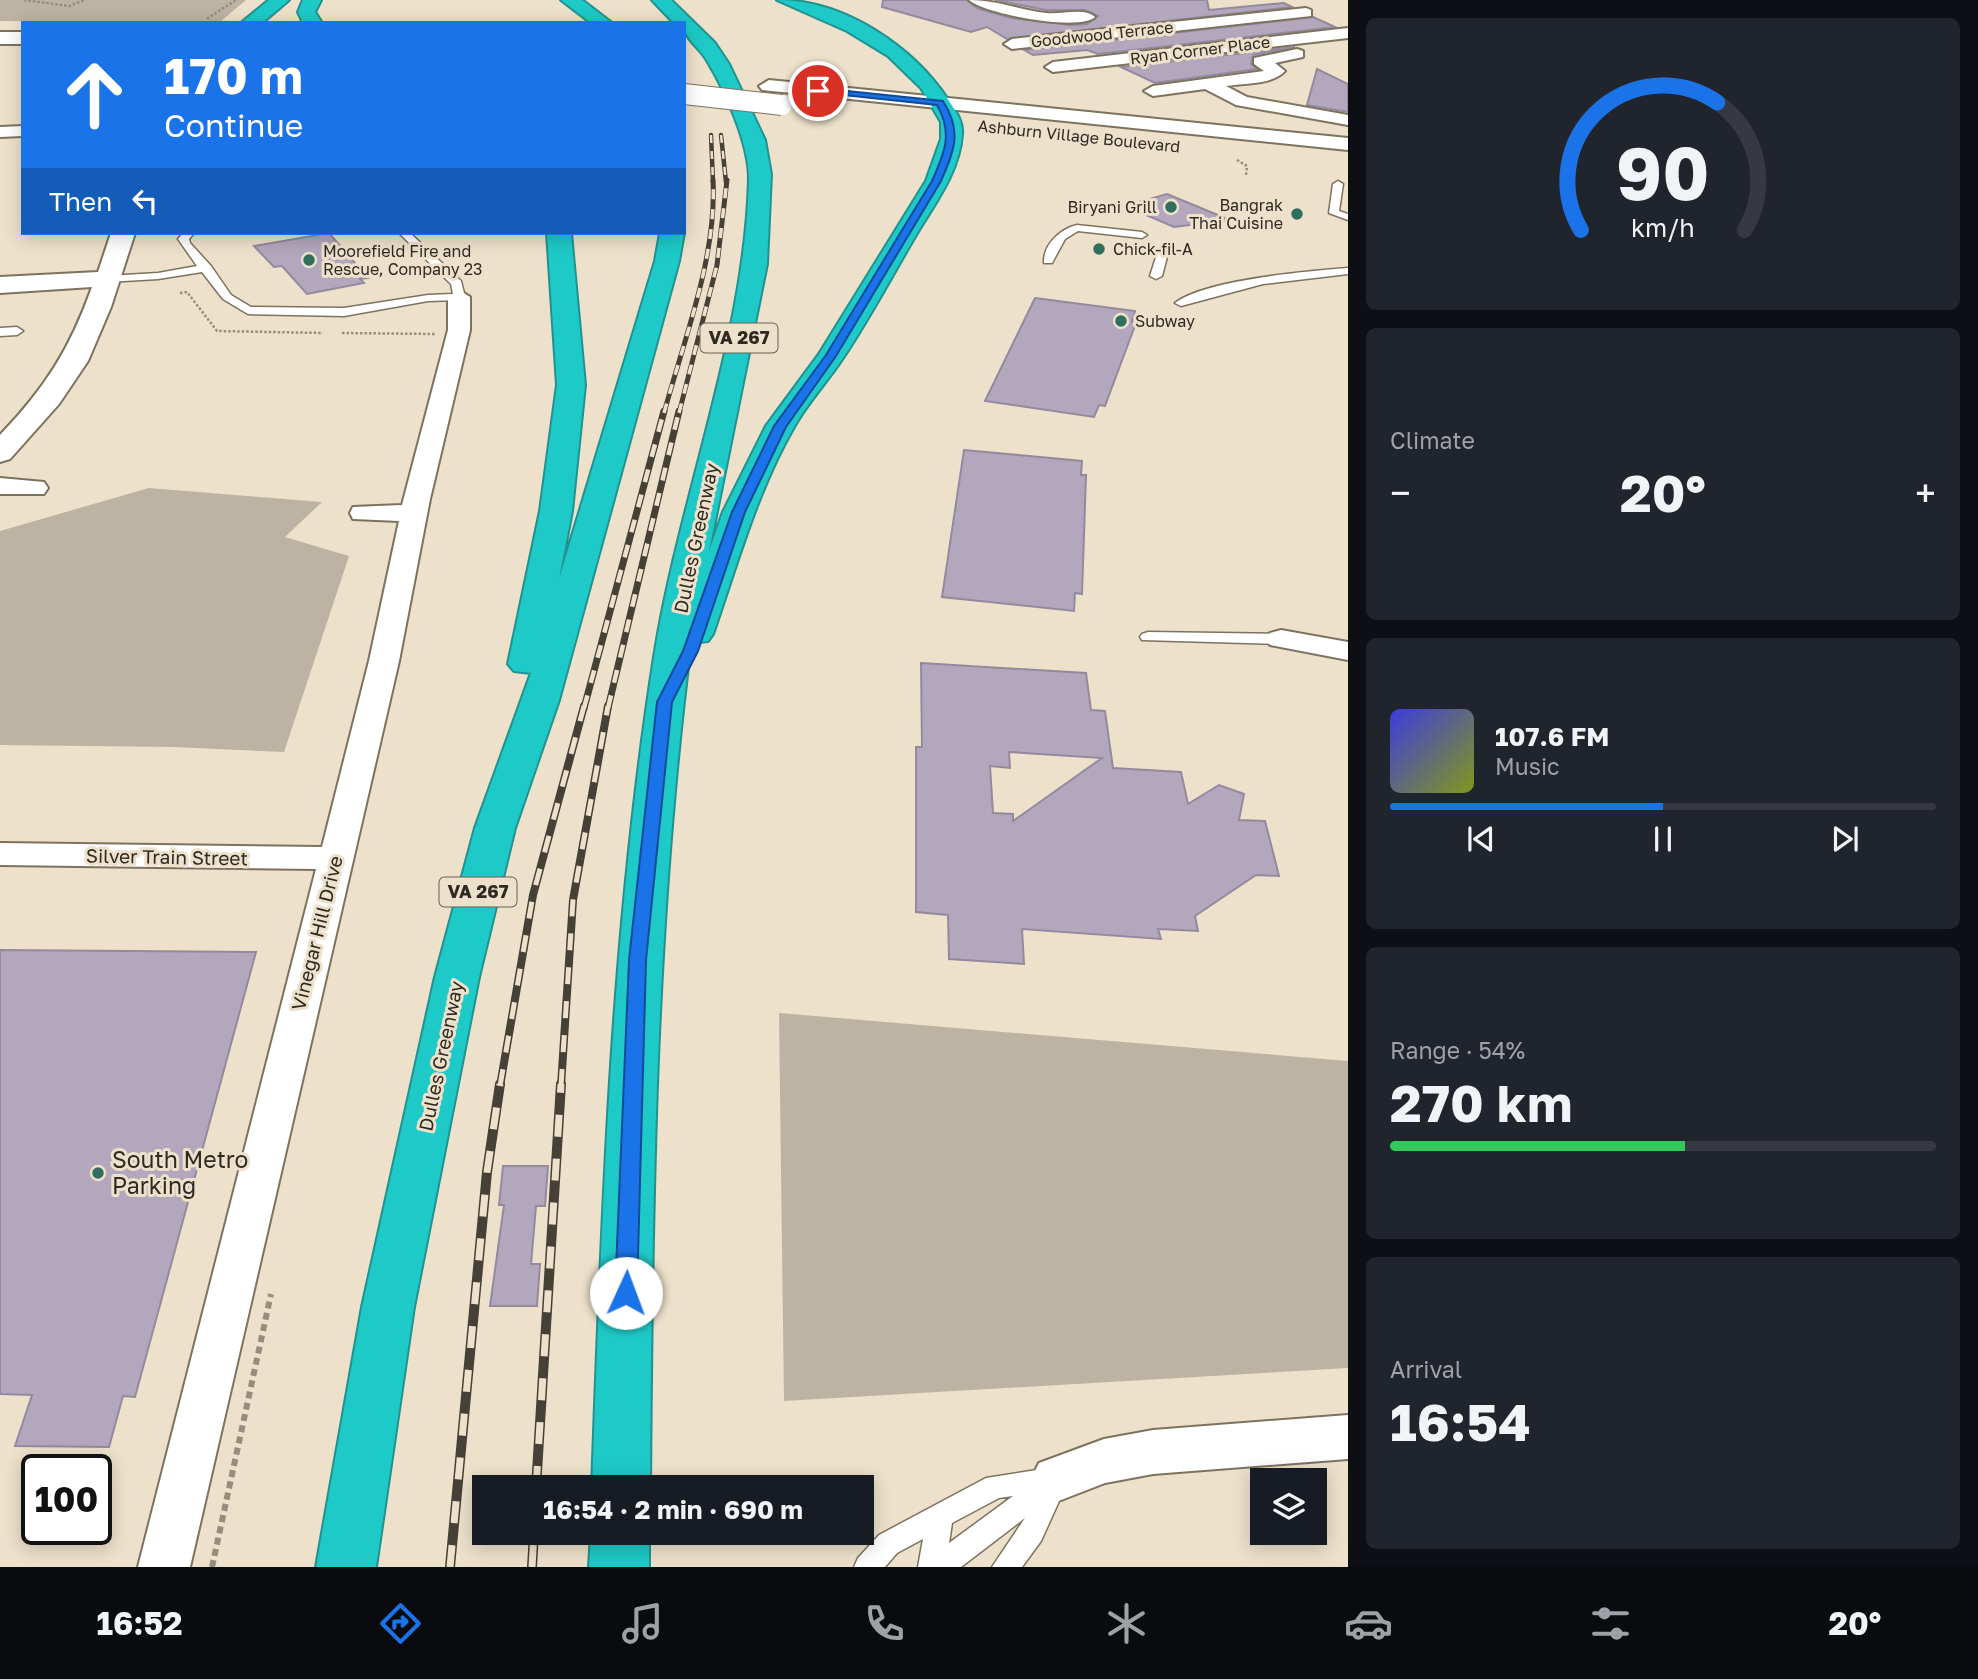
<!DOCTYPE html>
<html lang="en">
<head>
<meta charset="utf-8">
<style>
  :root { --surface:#171b24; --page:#20242c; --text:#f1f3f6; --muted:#9ea1a6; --line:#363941; --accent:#1a73e8 }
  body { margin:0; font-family:"Golos Text",sans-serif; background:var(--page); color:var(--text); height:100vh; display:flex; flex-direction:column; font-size:26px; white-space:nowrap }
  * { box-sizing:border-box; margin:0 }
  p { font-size:23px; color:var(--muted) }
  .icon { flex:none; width:38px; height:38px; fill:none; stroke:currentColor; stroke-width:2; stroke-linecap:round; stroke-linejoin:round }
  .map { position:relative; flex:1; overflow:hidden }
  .drawer { display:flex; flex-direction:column; gap:18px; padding:18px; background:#0d0f14; width:630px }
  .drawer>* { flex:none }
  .guide { position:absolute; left:21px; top:21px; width:665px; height:214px; border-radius:0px; box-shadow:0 4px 18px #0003; background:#1a73e8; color:#fff; overflow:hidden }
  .controls { position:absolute; left:1250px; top:1468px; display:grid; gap:14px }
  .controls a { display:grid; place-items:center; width:77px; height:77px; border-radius:0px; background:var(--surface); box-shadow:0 4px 18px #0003; font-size:35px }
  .speed { position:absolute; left:21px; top:1454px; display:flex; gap:14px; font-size:35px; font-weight:700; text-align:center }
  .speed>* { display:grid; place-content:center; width:91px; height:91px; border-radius:50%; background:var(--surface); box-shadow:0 4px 18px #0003; line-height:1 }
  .speed .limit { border:4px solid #111; border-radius:10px; background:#fff; color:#111 }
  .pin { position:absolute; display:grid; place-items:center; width:60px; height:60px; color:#fff; margin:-30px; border:4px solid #fff; border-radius:50%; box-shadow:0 2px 7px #0007 }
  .me { position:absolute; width:77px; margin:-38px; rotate:2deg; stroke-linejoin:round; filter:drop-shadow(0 0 5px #0008) }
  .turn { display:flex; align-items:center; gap:24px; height:147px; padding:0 28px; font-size:32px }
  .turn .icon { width:91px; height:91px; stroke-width:2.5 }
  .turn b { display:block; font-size:49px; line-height:60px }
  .then { display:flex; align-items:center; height:66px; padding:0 28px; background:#0003; gap:14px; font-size:26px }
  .big { font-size:52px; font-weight:700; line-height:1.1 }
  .drawer .widget { flex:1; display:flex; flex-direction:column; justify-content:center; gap:10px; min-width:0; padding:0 24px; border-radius:10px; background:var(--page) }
  .drawer .dial { align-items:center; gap:0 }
  .dial svg { height:182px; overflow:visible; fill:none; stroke:var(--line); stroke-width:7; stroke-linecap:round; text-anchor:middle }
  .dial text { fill:var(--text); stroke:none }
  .song { display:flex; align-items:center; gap:21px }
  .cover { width:84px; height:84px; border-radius:10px; background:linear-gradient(135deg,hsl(240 70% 55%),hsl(70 70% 35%)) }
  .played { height:7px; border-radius:4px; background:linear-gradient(90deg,var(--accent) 50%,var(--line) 50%) }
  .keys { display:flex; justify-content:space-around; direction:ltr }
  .heat { display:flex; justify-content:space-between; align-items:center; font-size:38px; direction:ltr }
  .charge { height:10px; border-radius:5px; background:linear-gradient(90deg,#34c759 54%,var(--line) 0) }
  .trip { position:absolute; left:472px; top:1475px; width:402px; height:70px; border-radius:0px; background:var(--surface); box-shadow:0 4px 18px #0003; font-weight:700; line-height:70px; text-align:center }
  .tabs { display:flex; height:112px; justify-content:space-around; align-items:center; background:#090b0e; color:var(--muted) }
  .tabs .icon { width:49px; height:49px }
  .tabs .current { color:var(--accent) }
  .tabs b { font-size:32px; color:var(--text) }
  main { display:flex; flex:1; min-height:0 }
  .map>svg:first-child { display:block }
</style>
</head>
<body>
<main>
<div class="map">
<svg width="1348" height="1567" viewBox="0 0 1348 1567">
  <rect width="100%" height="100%" fill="#ede1cb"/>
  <!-- green -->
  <path fill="#bcb3a2" d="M0,0h246l-26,22 -6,1 -214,-2z
    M149,488l173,14 -37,35 64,19 -65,196 -110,-5 -174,-2v-214z
    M779,1013l569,48v307l-564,33z"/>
  <!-- building -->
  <path fill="#b2a7bc" stroke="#94899d" stroke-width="2" fill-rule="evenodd" d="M883,0h84l10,8 34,10 60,7 16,-1 11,-8 -13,-6h-39l-51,-10h212l2,10 75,-7 8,4 -285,32 -20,-12 -16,5 -89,-25z
    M1313,17l22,10 -237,27 -11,-4 -54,5 -9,-5z
    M1295,47l-42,8 -2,9 6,5 -102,14 -34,-16z
    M1317,69l31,15v28l-41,-7z
    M1167,194l63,26 -56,7 -49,-21z
    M329,233l39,45 -8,1 4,4 -57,11 -25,-28 -8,1 -20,-21z
    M1035,298l100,13 -3,11 4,1 -31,83 -6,-1 -5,12 -109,-16z
    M964,450l118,11 -1,14h5l-4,119 -7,-1 -1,18 -132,-14z
    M921,663l165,10 5,37 14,1 8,57 68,4 7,32 31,-19 25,9 -5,26 26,1 14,55 -23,-1 -61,41 3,15 -40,-2 3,10 -139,-10 2,35 -75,-5 -1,-44 -32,-3v-165h6zM1009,752l93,6 -89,63v-7l-20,-1 -3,-47 20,2z
    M0,950l256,2 -121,445 -12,-1 -14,51 -94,-1 17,-51 -32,-1z
    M503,1166h45l-3,40h-9l-5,58h9l-3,42h-47l14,-101h-5z"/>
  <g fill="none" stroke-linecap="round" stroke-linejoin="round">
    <defs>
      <path id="lane" d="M1338,181l5,3 -4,27 9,3v6l-19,-7 4,-29z
        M1077,225l65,7 5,3 -5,3 -64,-7 -13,8 -13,24h-8c-1,-18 16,-34 33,-38z
        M183,233h11l-5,6 1,4 21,23 20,29 20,12 93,1 84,-13 25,-1 -2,-10 -52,-51h11l51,48 4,16 -6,3 -31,1 -84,15 -96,-2 -25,-15 -21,-27 -44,7 -51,3 -6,-3 6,-3 51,-3 39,-7 -19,-27z
        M1158,251l10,2 -6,23 -6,3 -6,-3z
        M1348,268v6l-85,10 -82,22 -6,-3c29,-23 134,-32 173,-35z
        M0,328l17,-1 6,4 -6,4 -17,1z
        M1148,632l133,2 8,5 -8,5 -139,-4 -2,-3 2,-3z
        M1056,1467l9,4 4,8 -28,62 -19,26h-30l33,-49 -64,49h-43l5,-28 -26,14 -12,14h-31l4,-9 21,-23 107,-57zM1013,1496l-64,47 3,-20 47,-25z"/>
      <path id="street" d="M969,0c28,0 51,10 77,13 15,2 38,-6 49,4 -15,15 -111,-3 -126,-17z
        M1306,8l5,2v6l-299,33 -8,-5 8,-5z
        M1348,28v10l-295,34 -8,-5 8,-5z
        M1297,49l6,2v6l-28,6 10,8c-13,14 -41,12 -59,15l21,11 101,18v10l-112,-20 -31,-16 -52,7 -9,-5 9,-5 111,-15 -10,-7v-6z
        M23,126v10l-23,1v-10z
        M459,290l11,7v33l-40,169 -31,162 -209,906h-52l178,-698 -316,-4v-22l322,4 47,-186 30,-140 -46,-2 -3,-6 3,-6 49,-2 46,-175v-33z
        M0,478l44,4 4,6 -4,6h-44z
        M1281,630l67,12v18l-78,-15 -4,-6 4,-6z
        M1348,1415v44l-195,15 -48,9 -49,19 -17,-7 -8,-16 8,-16 65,-24 49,-9z"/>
      <path id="secondary" d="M0,32h23v12h-23z
        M769,80l579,58v12l-586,-60 -3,-4z
        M111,233h24l-24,74 -23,54 -29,43 -49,55 -10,3v-27c45,-47 70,-86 92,-148l-92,6v-16l98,-5z"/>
      <path id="highway" d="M269,0h20l-27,23h-21z
        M303,0h18l-6,12 7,11h-19l-5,-11z
        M561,0h21l30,23h-21z
        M652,0h19l44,43 14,21 36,76 6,34 -4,90 -58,287 14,-39 43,-86 53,-72 107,-173 15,-42v-17l-20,-34 -33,-32 -41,-25 -70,-31c67,0 136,46 172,101 7,11 14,20 13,33 -2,35 -25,67 -43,96 -25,42 -48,86 -76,128 -15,23 -35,44 -49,69 -37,64 -57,138 -81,207l-5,7 -17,2c-36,281 -39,562 -41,845h-58c10,-279 19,-556 62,-831 25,-159 91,-318 95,-478 0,-36 -24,-89 -43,-120 -8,-13 -22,-20 -22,-36h-10z
        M547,233h24l14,152 -13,126 -13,68 96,-318 5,-28h24l-5,28 -120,439 -44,128 -36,149 -65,330 -38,260h-60l46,-260 73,-330 40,-149 56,-155 -17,-2 -6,-7 32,-153 17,-126z
        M591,1533h58v34h-60z"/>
    </defs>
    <!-- lane casing -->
    <use href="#lane" stroke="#7d725e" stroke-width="3"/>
    <!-- street casing -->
    <use href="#street" stroke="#7d725e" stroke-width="4"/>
    <!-- secondary casing -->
    <use href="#secondary" stroke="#7d725e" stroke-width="4"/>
    <!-- highway casing -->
    <use href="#highway" stroke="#23928e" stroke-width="4"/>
    <!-- path-far1 -->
    <path stroke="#968d7e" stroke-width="2.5" stroke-dasharray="2.5 2" stroke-linecap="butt" d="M24,0l45,6 16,-6
      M211,23l-3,-5 28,-18
      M1237,160l10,6 -1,9
      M180,293l7,-1 30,39 106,2
      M342,333l93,1"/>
    <!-- path -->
    <path stroke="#968d7e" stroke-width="6" stroke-dasharray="7 4.5" stroke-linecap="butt" d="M212,1567l59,-273"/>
    <!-- lane -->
    <use href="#lane" fill="#fff" fill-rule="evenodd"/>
    <!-- street -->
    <use href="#street" fill="#fff" fill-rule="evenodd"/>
    <!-- secondary -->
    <use href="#secondary" fill="#fff" fill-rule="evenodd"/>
    <!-- highway -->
    <use href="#highway" fill="#1dcac8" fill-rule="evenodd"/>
    <defs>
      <path id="rail-far4" d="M711,135l2,47
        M721,135l5,47"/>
      <path id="rail-far3" d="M664,413c20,-74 53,-156 49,-233
        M679,413l38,-148 10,-85"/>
      <path id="rail-far2" d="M584,708l80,-297
        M608,708l71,-297"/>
      <path id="rail-far1" d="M500,1086l33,-191 51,-189
        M561,1086l12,-186 35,-194"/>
      <path id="rail" d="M536,1488l25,-404
        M450,1567l37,-395 13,-88
        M532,1567l2,-34"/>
    </defs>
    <!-- rail-far4 casing -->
    <use href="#rail-far4" stroke="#464036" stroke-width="4.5"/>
    <!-- rail-far3 casing -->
    <use href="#rail-far3" stroke="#464036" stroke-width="5"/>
    <!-- rail-far2 casing -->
    <use href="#rail-far2" stroke="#464036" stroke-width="7"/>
    <!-- rail-far1 casing -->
    <use href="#rail-far1" stroke="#464036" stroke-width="8"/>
    <!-- rail casing -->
    <use href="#rail" stroke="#464036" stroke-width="10"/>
    <!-- rail-far4 -->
    <use href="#rail-far4" stroke="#ede1cb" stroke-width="2.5" stroke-dasharray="8" stroke-linecap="butt"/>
    <!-- rail-far3 -->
    <use href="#rail-far3" stroke="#ede1cb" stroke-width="3.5" stroke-dasharray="10" stroke-linecap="butt"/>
    <!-- rail-far2 -->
    <use href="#rail-far2" stroke="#ede1cb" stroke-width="4.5" stroke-dasharray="13" stroke-linecap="butt"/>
    <!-- rail-far1 -->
    <use href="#rail-far1" stroke="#ede1cb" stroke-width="5" stroke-dasharray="17" stroke-linecap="butt"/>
    <!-- rail -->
    <use href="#rail" stroke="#ede1cb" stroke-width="7" stroke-dasharray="22" stroke-linecap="butt"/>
    <defs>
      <path id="secondary-bridge" d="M684,94l98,11"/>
    </defs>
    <!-- secondary-bridge casing -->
    <use href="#secondary-bridge" stroke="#7d725e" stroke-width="22" stroke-linecap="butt"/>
    <!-- secondary-bridge -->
    <use href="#secondary-bridge" stroke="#fff" stroke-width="20"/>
  </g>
  <!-- route -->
  <path fill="#1a73e8" stroke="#114b97" stroke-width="2" d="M818,88l125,13c19,30 12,48 -2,80l-105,175 -50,71 -41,85 -47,139 -26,51 -26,258 -9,333 -3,7 -8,2 -7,-2 -4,-7 14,-333 28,-258 26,-51 49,-139 42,-86 52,-71 106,-174c13,-29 21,-48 5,-76l-122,-13z"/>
  <!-- markers -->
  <g fill="#306f5d" stroke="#ede1cb" stroke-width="2.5">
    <circle cx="1171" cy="207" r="7"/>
    <circle cx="1297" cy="214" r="7"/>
    <circle cx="1099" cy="249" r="7"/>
    <circle cx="309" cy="260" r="7"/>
    <circle cx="1121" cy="321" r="7"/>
    <circle cx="98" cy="1173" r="7"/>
  </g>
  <g text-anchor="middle" stroke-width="6" stroke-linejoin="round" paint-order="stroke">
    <!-- far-street labels -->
    <g font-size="16" fill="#2e2921" stroke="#ede1cb">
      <text transform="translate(1102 34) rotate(-6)" y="6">Goodwood Terrace</text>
      <text transform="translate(1200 50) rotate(-7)" y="6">Ryan Corner Place</text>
      <text transform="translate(1079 136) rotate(6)" y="6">Ashburn Village Boulevard</text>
    </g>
    <!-- far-poi labels -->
    <g font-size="16" fill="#2e2921" stroke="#ede1cb" text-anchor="start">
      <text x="1283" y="211" text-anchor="end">Bangrak<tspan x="1283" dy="18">Thai Cuisine</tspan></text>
      <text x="1157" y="213" text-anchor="end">Biryani Grill</text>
      <text x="1113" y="255">Chick-fil-A</text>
      <text x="323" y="257">Moorefield Fire and<tspan x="323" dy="18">Rescue, Company 23</tspan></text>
      <text x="1135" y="327">Subway</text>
    </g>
    <!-- shield labels -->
    <g fill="#ede1cb" stroke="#676054" stroke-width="2">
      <rect x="700.5" y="323.5" width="77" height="29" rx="5"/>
      <rect x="439.5" y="877.5" width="77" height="29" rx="5"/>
    </g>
    <g font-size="18" font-weight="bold" fill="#2e2921">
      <text x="739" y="344">VA 267</text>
      <text x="478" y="898">VA 267</text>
    </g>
    <!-- street labels -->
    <g font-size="19" fill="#2e2921" stroke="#ede1cb">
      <text transform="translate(696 538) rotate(-78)" y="7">Dulles Greenway</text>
      <text transform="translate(167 857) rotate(1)" y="7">Silver Train Street</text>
      <text transform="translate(317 933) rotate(-76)" y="7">Vinegar Hill Drive</text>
      <text transform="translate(441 1056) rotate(-78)" y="7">Dulles Greenway</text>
    </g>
    <!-- near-poi labels -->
    <g font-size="23" fill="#2e2921" stroke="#ede1cb" text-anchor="start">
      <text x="112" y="1168">South Metro<tspan x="112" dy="26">Parking</tspan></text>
    </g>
  </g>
</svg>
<div class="controls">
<a><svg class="icon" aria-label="layers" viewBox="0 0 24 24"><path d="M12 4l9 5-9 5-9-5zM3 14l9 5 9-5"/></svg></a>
</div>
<div class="speed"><div class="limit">100</div></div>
<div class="pin" style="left:818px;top:91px;background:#d93025"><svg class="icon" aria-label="arrive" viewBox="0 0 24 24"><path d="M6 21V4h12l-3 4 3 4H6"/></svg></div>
<svg class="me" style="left:626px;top:1293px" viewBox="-20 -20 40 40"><circle r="19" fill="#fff"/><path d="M0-13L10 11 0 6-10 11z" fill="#1a73e8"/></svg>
<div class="trip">16:54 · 2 min · 690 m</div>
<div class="guide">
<div class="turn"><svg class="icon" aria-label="ahead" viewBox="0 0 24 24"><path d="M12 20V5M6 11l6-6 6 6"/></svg><div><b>170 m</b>Continue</div></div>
<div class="then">Then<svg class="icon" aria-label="left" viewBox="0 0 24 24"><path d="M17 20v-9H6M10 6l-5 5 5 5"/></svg></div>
</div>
</div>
<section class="drawer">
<div class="widget dial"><svg viewBox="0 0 100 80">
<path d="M14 69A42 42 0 1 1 86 69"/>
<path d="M14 69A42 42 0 0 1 74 13" stroke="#1a73e8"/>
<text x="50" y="56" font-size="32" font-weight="700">90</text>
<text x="50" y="72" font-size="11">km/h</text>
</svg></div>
<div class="widget"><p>Climate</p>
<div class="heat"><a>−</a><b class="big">20°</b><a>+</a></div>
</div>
<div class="widget">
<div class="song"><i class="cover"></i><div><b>107.6 FM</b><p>Music</p></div></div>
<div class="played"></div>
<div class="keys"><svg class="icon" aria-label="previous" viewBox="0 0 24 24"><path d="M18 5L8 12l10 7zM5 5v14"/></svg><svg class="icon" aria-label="pause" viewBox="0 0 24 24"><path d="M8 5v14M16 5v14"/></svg><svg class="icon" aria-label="next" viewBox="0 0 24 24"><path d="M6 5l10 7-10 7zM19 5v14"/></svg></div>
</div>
<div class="widget"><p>Range · 54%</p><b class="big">270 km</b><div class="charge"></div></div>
<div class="widget"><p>Arrival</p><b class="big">16:54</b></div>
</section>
</main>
<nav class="tabs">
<b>16:52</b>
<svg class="icon current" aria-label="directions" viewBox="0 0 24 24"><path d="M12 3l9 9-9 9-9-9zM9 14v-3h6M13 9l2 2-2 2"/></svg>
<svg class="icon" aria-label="music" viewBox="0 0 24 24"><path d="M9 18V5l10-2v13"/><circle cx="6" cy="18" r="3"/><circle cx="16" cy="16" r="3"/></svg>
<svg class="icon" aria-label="phone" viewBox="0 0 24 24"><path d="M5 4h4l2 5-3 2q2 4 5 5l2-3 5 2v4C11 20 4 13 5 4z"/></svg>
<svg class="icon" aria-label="climate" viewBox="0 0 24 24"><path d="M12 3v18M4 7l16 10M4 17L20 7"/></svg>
<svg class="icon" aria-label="car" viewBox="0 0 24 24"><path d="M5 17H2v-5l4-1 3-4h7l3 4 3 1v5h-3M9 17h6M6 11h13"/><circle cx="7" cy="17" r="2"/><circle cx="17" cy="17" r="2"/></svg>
<svg class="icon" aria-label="filters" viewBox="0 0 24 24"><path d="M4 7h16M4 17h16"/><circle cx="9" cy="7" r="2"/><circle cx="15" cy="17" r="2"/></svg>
<b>20°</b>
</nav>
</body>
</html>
